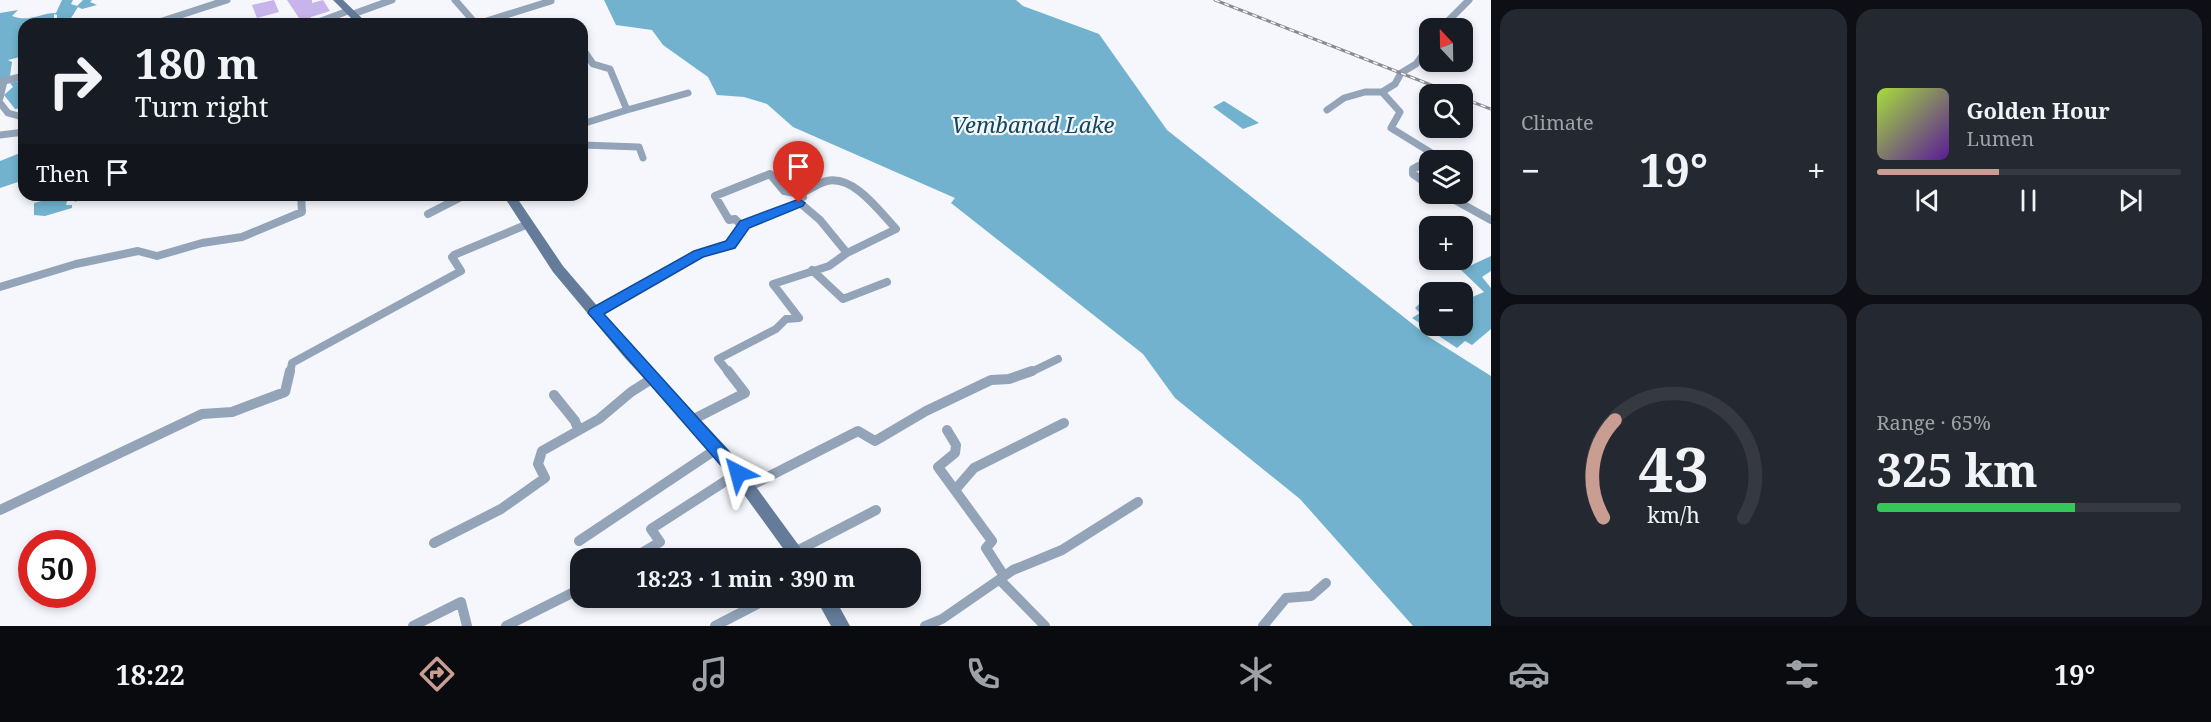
<!DOCTYPE html>
<html lang="en">
<head>
<meta charset="utf-8">
<style>
  :root { --surface:#171b24; --page:#242831; --text:#f1f3f6; --muted:#9ea1a6; --line:#363941; --accent:#ca9d92 }
  body { margin:0; font-family:"Noto Serif",serif; background:var(--page); color:var(--text); height:100vh; display:flex; flex-direction:column; font-size:22px; white-space:nowrap }
  * { box-sizing:border-box; margin:0 }
  p { font-size:20px; color:var(--muted) }
  .icon { flex:none; width:33px; height:33px; fill:none; stroke:currentColor; stroke-width:2; stroke-linecap:round; stroke-linejoin:round }
  .map { position:relative; flex:1; overflow:hidden }
  .drawer { display:flex; flex-direction:column; gap:9px; padding:9px; background:#0d0f14; width:720px }
  .drawer>* { flex:none }
  .hud { position:absolute; left:18px; top:18px; width:570px; height:183px; border-radius:18px; box-shadow:0 3px 9px #0003; background:#171b24; color:var(--text); overflow:hidden }
  .needle { width:39px; rotate:338deg }
  .buttons { position:absolute; left:1419px; top:18px; display:grid; gap:12px }
  .buttons a { display:grid; place-items:center; width:54px; height:54px; border-radius:12px; background:var(--surface); box-shadow:0 3px 9px #0003; font-size:30px }
  .speed { position:absolute; left:18px; top:530px; display:flex; gap:12px; font-size:30px; font-weight:700; text-align:center }
  .speed>* { display:grid; place-content:center; width:78px; height:78px; border-radius:50%; background:var(--surface); box-shadow:0 3px 9px #0003; line-height:1 }
  .speed .limit { border:9px solid #d22; background:#fff; color:#111 }
  .pin { position:absolute; display:grid; place-items:center; width:51px; height:51px; color:#fff; margin:-62px -26px; border-radius:50% 50% 50% 0; rotate:-45deg; box-shadow:0 0 6px #0007 }
  .pin .icon { rotate:45deg }
  .me { position:absolute; width:66px; margin:-33px; rotate:321deg; stroke-linejoin:round; filter:drop-shadow(0 0 4px #0008) }
  .turn { display:flex; align-items:center; gap:21px; height:126px; padding:0 18px; font-size:27px }
  .turn .icon { width:78px; height:78px; stroke-width:2.5 }
  .turn b { display:block; font-size:42px; line-height:51px }
  .then { display:flex; align-items:center; height:57px; padding:0 18px; background:#0003; gap:12px; font-size:22px }
  .big { font-size:45px; font-weight:700; line-height:1.1 }
  .drawer .widget { flex:1; display:flex; flex-direction:column; justify-content:center; gap:9px; min-width:0; padding:0 21px; border-radius:18px; background:var(--page) }
  .drawer .dial { align-items:center; gap:0 }
  .dial svg { height:156px; overflow:visible; fill:none; stroke:var(--line); stroke-width:7; stroke-linecap:round; text-anchor:middle }
  .dial text { fill:var(--text); stroke:none }
  .song { display:flex; align-items:center; gap:18px }
  .cover { width:72px; height:72px; border-radius:9px; background:linear-gradient(135deg,hsl(80 70% 55%),hsl(270 70% 35%)) }
  .played { height:6px; border-radius:3px; background:linear-gradient(90deg,var(--accent) 40%,var(--line) 40%) }
  .keys { display:flex; justify-content:space-around; direction:ltr }
  .heat { display:flex; justify-content:space-between; align-items:center; font-size:33px; direction:ltr }
  .charge { height:9px; border-radius:4px; background:linear-gradient(90deg,#34c759 65%,var(--line) 0) }
  .drawer .tiles { flex:1; display:grid; gap:9px; grid-template-columns:repeat(2,1fr) }
  .trip { position:absolute; left:570px; top:548px; width:351px; height:60px; border-radius:18px; background:var(--surface); box-shadow:0 3px 9px #0003; font-weight:700; line-height:60px; text-align:center }
  .tab-bar { display:flex; height:96px; justify-content:space-around; align-items:center; background:#090b0e; color:var(--muted) }
  .tab-bar .icon { width:42px; height:42px }
  .tab-bar .selected { color:var(--accent) }
  .tab-bar b { font-size:27px; color:var(--text) }
  main { display:flex; flex:1; min-height:0 }
  .map>svg:first-child { display:block }
</style>
</head>
<body>
<main>
<div class="map">
<svg width="1491" height="626" viewBox="0 0 1491 626">
  <rect width="100%" height="100%" fill="#f5f7fc"/>
  <!-- water -->
  <path fill="#72b2ce" d="M62,0h11l-2,4 6,2 6,-6h9l-2,2 7,3 -15,4 -4,-2 -7,11 -14,4v-7l-3,-1v10h-30v32l-16,4 4,2 -2,14 -10,4v-67l18,-3 -6,6c17,7 31,-4 44,-3z
    M604,0h412l7,6 76,28 68,96 262,207 62,39v250h-78l-113,-127 -125,-101 -32,-44 -192,-151 4,-5 -162,-71 -26,-23 -23,-7 -27,-2 -9,-18 -45,-32 -11,-15 -36,-5z
    M24,80v28l-9,1 -11,-14 9,-8 -3,-4z
    M1224,101l35,22 -16,6 -30,-22z
    M24,145v35l-24,8v-27l20,-8z
    M63,195h27l-15,7v-7l-7,3 -2,7h6v3l-27,8 -11,-1v-12z
    M1491,256v15l-9,6 9,11v41l-19,16 -7,-4 -8,7 -45,-30 8,-5 -5,-5 14,-14 1,32h32l1,-25 21,-9 -23,-22z"/>
  <!-- building -->
  <path fill="#c6b4ea" d="M274,0l5,12 -22,6 -5,-13z
    M287,0h25v3l11,-3 7,11 -19,6 -4,7h-4z"/>
  <g fill="none" stroke-linecap="round" stroke-linejoin="round">
    <!-- street-far2 -->
    <path stroke="#93a4b8" stroke-width="7" d="M455,0l21,24
      M353,14l39,-14
      M153,24l74,-24
      M313,24l35,-13
      M477,24l74,-23
      M1441,28l28,-28
      M582,48l11,16 17,5 17,41 -45,14
      M4,81l20,-5
      M0,82l4,-1 -4,17
      M1382,92l18,20 -9,16 39,24 3,6 -17,9
      M0,103l8,10 14,4v16
      M627,110l61,-17
      M1327,110l17,-12 21,-6h17l13,-8 6,-11 15,-9 14,-19
      M0,135l24,-3
      M582,145l57,2 4,11
      M807,167l7,-2 3,-6"/>
    <!-- street-far1 -->
    <path stroke="#93a4b8" stroke-width="8" d="M1419,166l-6,3v5l17,12
      M773,177l39,-11
      M801,194c8,-4 17,-11 26,-13 27,-6 53,31 69,48l-49,24
      M1444,194l47,26
      M428,214l37,-19
      M742,226l-7,-7 -6,1 -14,-24 55,-22 14,17 17,3 2,3
      M812,270l31,29 44,-17
      M0,287l76,-23 62,-13 19,5 45,-13 40,-6 60,-25 -1,-17
      M595,313l104,-59 32,-9 13,-21 56,-21 20,17 27,33 -18,13 -56,18 26,34 -13,1 -10,10 -58,30 11,14
      M290,373l2,-10 169,-92 -9,-14 2,-2 74,-31
      M1029,373l29,-14"/>
    <!-- street -->
    <path stroke="#93a4b8" stroke-width="10" d="M554,395l21,26 3,8
      M692,420l53,-27 -17,-22
      M947,430l9,15 -1,8 -17,14 54,74 -6,7 18,28
      M748,487l110,-56 17,10 51,-30 65,-31 18,-1 23,-8
      M955,490l19,-22 90,-45
      M0,510l202,-96 30,-2 53,-20 5,-21
      M579,541l139,-93
      M434,543l67,-34 44,-31 -7,-14 4,-13 57,-32 32,-27 22,-14
      M795,552l81,-42
      M633,558l27,-16 -9,-13 87,-56
      M1000,580l45,46
      M413,626l48,-24 6,24
      M506,626l74,-37
      M715,626l56,-29
      M925,626l17,-7 71,-49 49,-20 76,-48
      M1263,626l23,-28 25,-2 15,-13"/>
    <!-- secondary -->
    <path fill="#647c99" fill-rule="evenodd" d="M333,0h10l25,24h-11z
      M503,195h12l48,71 72,84 94,100 79,108h-18l-71,-98 -94,-102 -72,-86z
      M815,597h19l16,29h-19z"/>
    <defs>
      <path id="rail" d="M1215,0l239,94
        M1462,98l29,11"/>
    </defs>
    <!-- rail casing -->
    <use href="#rail" stroke="#898b90" stroke-width="3"/>
    <!-- rail -->
    <use href="#rail" stroke="#f5f7fc" stroke-width="1.5" stroke-dasharray="5" stroke-linecap="butt"/>
  </g>
  <!-- route -->
  <path fill="#1a73e8" stroke="#114b97" stroke-width="1.5" d="M799,199l6,4 -2,3 -54,22 -14,20 -32,9 -99,57 139,154 3,5 -3,5 -5,2 -6,-2 -144,-165 2,-4 104,-58 32,-10 14,-20z"/>
  <g text-anchor="middle" stroke-width="4.5" stroke-linejoin="round" paint-order="stroke">
    <!-- water labels -->
    <g font-size="22" font-style="italic" fill="#12485c" stroke="#f5f7fc">
      <text x="1033" y="133">Vembanad Lake</text>
    </g>
  </g>
</svg>
<div class="buttons">
<a><svg class="needle" viewBox="-14 -14 28 28"><path d="M0-13l5 13h-10z" fill="#e53935"/><path d="M0 13l5-13h-10z" fill="#9ea1a6"/></svg></a>
<a><svg class="icon" aria-label="search" viewBox="0 0 24 24"><circle cx="10" cy="10" r="6"/><path d="M15 15l6 6"/></svg></a>
<a><svg class="icon" aria-label="layers" viewBox="0 0 24 24"><path d="M12 4l9 5-9 5-9-5zM3 14l9 5 9-5"/></svg></a>
<a>+</a>
<a>−</a>
</div>
<div class="speed"><div class="limit">50</div></div>
<div class="pin" style="left:799px;top:203px;background:#d93025"><svg class="icon" aria-label="arrive" viewBox="0 0 24 24"><path d="M6 21V4h12l-3 4 3 4H6"/></svg></div>
<svg class="me" style="left:738px;top:473px" viewBox="-20 -20 40 40"><path d="M0-17L14 15 0 8-14 15z" fill="#1a73e8" stroke="#fff" stroke-width="4"/></svg>
<div class="trip">18:23 · 1 min · 390 m</div>
<div class="hud">
<div class="turn"><svg class="icon" aria-label="right" viewBox="0 0 24 24"><path d="M7 20v-9h11M14 6l5 5-5 5"/></svg><div><b>180 m</b>Turn right</div></div>
<div class="then">Then<svg class="icon" aria-label="arrive" viewBox="0 0 24 24"><path d="M6 21V4h12l-3 4 3 4H6"/></svg></div>
</div>
</div>
<section class="drawer">
<div class="tiles">
<div class="widget"><p>Climate</p>
<div class="heat"><a>−</a><b class="big">19°</b><a>+</a></div>
</div>
<div class="widget">
<div class="song"><i class="cover"></i><div><b>Golden Hour</b><p>Lumen</p></div></div>
<div class="played"></div>
<div class="keys"><svg class="icon" aria-label="previous" viewBox="0 0 24 24"><path d="M18 5L8 12l10 7zM5 5v14"/></svg><svg class="icon" aria-label="pause" viewBox="0 0 24 24"><path d="M8 5v14M16 5v14"/></svg><svg class="icon" aria-label="next" viewBox="0 0 24 24"><path d="M6 5l10 7-10 7zM19 5v14"/></svg></div>
</div>
<div class="widget dial"><svg viewBox="0 0 100 80">
<path d="M14 69A42 42 0 1 1 86 69"/>
<path d="M14 69A42 42 0 0 1 20 19" stroke="#ca9d92"/>
<text x="50" y="56" font-size="32" font-weight="700">43</text>
<text x="50" y="72" font-size="11">km/h</text>
</svg></div>
<div class="widget"><p>Range · 65%</p><b class="big">325 km</b><div class="charge"></div></div>
</div>
</section>
</main>
<nav class="tab-bar">
<b>18:22</b>
<svg class="icon selected" aria-label="directions" viewBox="0 0 24 24"><path d="M12 3l9 9-9 9-9-9zM9 14v-3h6M13 9l2 2-2 2"/></svg>
<svg class="icon" aria-label="music" viewBox="0 0 24 24"><path d="M9 18V5l10-2v13"/><circle cx="6" cy="18" r="3"/><circle cx="16" cy="16" r="3"/></svg>
<svg class="icon" aria-label="phone" viewBox="0 0 24 24"><path d="M5 4h4l2 5-3 2q2 4 5 5l2-3 5 2v4C11 20 4 13 5 4z"/></svg>
<svg class="icon" aria-label="climate" viewBox="0 0 24 24"><path d="M12 3v18M4 7l16 10M4 17L20 7"/></svg>
<svg class="icon" aria-label="car" viewBox="0 0 24 24"><path d="M5 17H2v-5l4-1 3-4h7l3 4 3 1v5h-3M9 17h6M6 11h13"/><circle cx="7" cy="17" r="2"/><circle cx="17" cy="17" r="2"/></svg>
<svg class="icon" aria-label="filters" viewBox="0 0 24 24"><path d="M4 7h16M4 17h16"/><circle cx="9" cy="7" r="2"/><circle cx="15" cy="17" r="2"/></svg>
<b>19°</b>
</nav>
</body>
</html>
